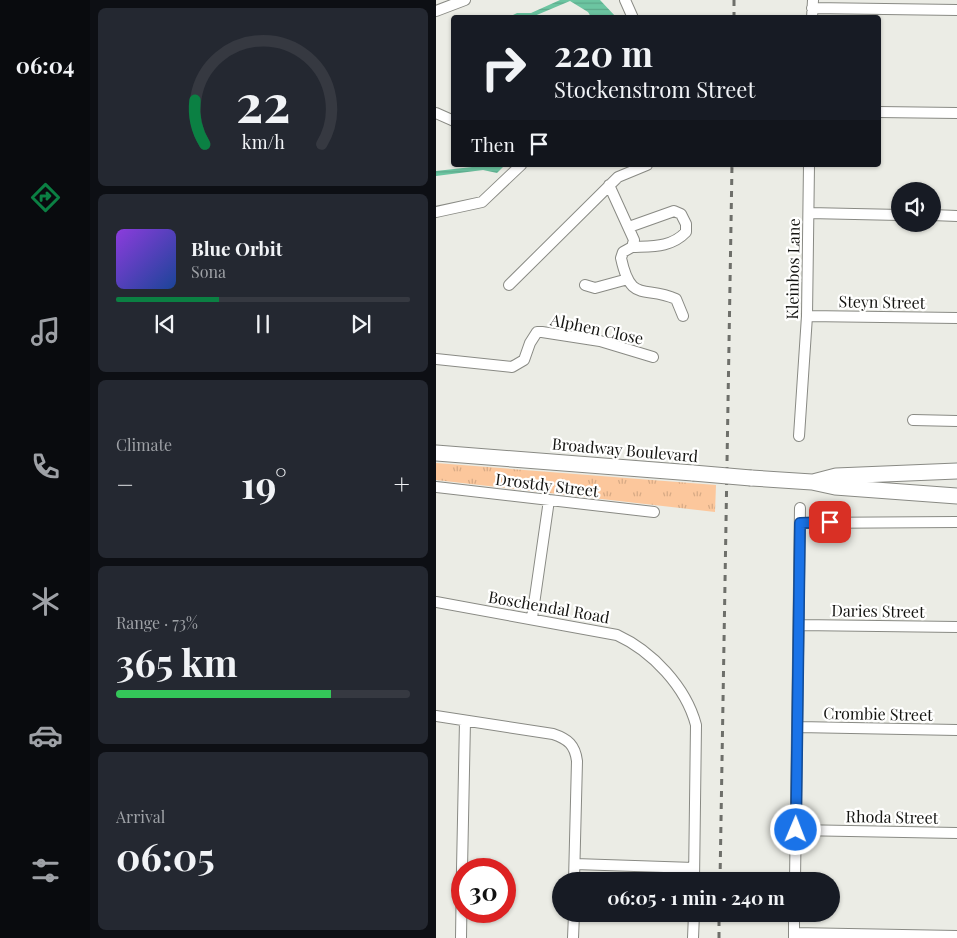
<!DOCTYPE html>
<html lang="en">
<head>
<meta charset="utf-8">
<style>
  :root { --surface:#171b24; --page:#242831; --text:#f1f3f6; --muted:#9ea1a6; --line:#363941; --accent:#0b8043 }
  body { margin:0; font-family:"Playfair Display",serif; background:var(--page); color:var(--text); height:100vh; display:flex; flex-direction:column; font-size:19px; white-space:nowrap }
  * { box-sizing:border-box; margin:0 }
  p { font-size:16px; color:var(--muted) }
  .icon { flex:none; width:28px; height:28px; fill:none; stroke:currentColor; stroke-width:2; stroke-linecap:round; stroke-linejoin:round }
  .map { position:relative; flex:1; overflow:hidden }
  .drawer { display:flex; flex-direction:column; gap:8px; padding:8px; background:#0d0f14; width:346px }
  .drawer>* { flex:none }
  .hud { position:absolute; left:15px; top:15px; width:430px; height:152px; border-radius:5px; box-shadow:0 1px 4px #0004; background:#171b24; color:var(--text); overflow:hidden }
  .controls { position:absolute; left:455px; top:182px; display:grid; gap:10px }
  .controls a { display:grid; place-items:center; width:50px; height:50px; border-radius:50%; background:var(--surface); box-shadow:0 1px 4px #0004; font-size:25px }
  .speed { position:absolute; left:15px; top:858px; display:flex; gap:10px; font-size:25px; font-weight:700; text-align:center }
  .speed>* { display:grid; place-content:center; width:65px; height:65px; border-radius:50%; background:var(--surface); box-shadow:0 1px 4px #0004; line-height:1 }
  .speed .limit { border:8px solid #d22; background:#fff; color:#111 }
  .pin { position:absolute; display:grid; place-items:center; width:42px; height:42px; color:#fff; margin:-21px; border-radius:10px; box-shadow:0 2px 8px #0006 }
  .me { position:absolute; width:55px; margin:-28px; rotate:1deg; stroke-linejoin:round; filter:drop-shadow(0 0 4px #0008) }
  .turn { display:flex; align-items:center; gap:18px; height:105px; padding:0 20px; font-size:22px }
  .turn .icon { width:65px; height:65px; stroke-width:2.5 }
  .turn b { display:block; font-size:35px; line-height:42px }
  .then { display:flex; align-items:center; height:48px; padding:0 20px; background:#0003; gap:10px; font-size:19px }
  .big { font-size:38px; font-weight:700; line-height:1.1 }
  .drawer .tile { flex:1; display:flex; flex-direction:column; justify-content:center; gap:8px; min-width:0; padding:0 18px; border-radius:8px; background:var(--page) }
  .drawer .dial { align-items:center; gap:0 }
  .dial svg { height:130px; overflow:visible; fill:none; stroke:var(--line); stroke-width:7; stroke-linecap:round; text-anchor:middle }
  .dial text { fill:var(--text); stroke:none }
  .song { display:flex; align-items:center; gap:15px }
  .cover { width:60px; height:60px; border-radius:8px; background:linear-gradient(135deg,hsl(270 70% 55%),hsl(220 70% 35%)) }
  .played { height:5px; border-radius:2px; background:linear-gradient(90deg,var(--accent) 35%,var(--line) 35%) }
  .keys { display:flex; justify-content:space-around; direction:ltr }
  .heat { display:flex; justify-content:space-between; align-items:center; font-size:28px; direction:ltr }
  .charge { height:8px; border-radius:4px; background:linear-gradient(90deg,#34c759 73%,var(--line) 0) }
  .trip { position:absolute; left:116px; top:872px; width:288px; height:50px; border-radius:25px; background:var(--surface); box-shadow:0 1px 4px #0004; font-weight:700; line-height:50px; text-align:center }
  main { display:flex; flex:1; min-height:0 }
  .menu { display:flex; flex-direction:column; width:90px; justify-content:space-around; align-items:center; background:#090b0e; color:var(--muted) }
  .menu .icon { width:35px; height:35px }
  .menu .selected { color:var(--accent) }
  .menu b { font-size:22px; color:var(--text) }
  .map>svg:first-child { display:block }
</style>
</head>
<body>
<main>
<nav class="menu">
<b>06:04</b>
<svg class="icon selected" aria-label="directions" viewBox="0 0 24 24"><path d="M12 3l9 9-9 9-9-9zM9 14v-3h6M13 9l2 2-2 2"/></svg>
<svg class="icon" aria-label="music" viewBox="0 0 24 24"><path d="M9 18V5l10-2v13"/><circle cx="6" cy="18" r="3"/><circle cx="16" cy="16" r="3"/></svg>
<svg class="icon" aria-label="phone" viewBox="0 0 24 24"><path d="M5 4h4l2 5-3 2q2 4 5 5l2-3 5 2v4C11 20 4 13 5 4z"/></svg>
<svg class="icon" aria-label="climate" viewBox="0 0 24 24"><path d="M12 3v18M4 7l16 10M4 17L20 7"/></svg>
<svg class="icon" aria-label="car" viewBox="0 0 24 24"><path d="M5 17H2v-5l4-1 3-4h7l3 4 3 1v5h-3M9 17h6M6 11h13"/><circle cx="7" cy="17" r="2"/><circle cx="17" cy="17" r="2"/></svg>
<svg class="icon" aria-label="filters" viewBox="0 0 24 24"><path d="M4 7h16M4 17h16"/><circle cx="9" cy="7" r="2"/><circle cx="15" cy="17" r="2"/></svg>
</nav>
<section class="drawer">
<div class="tile dial"><svg viewBox="0 0 100 80">
<path d="M14 69A42 42 0 1 1 86 69"/>
<path d="M14 69A42 42 0 0 1 8 42" stroke="#0b8043"/>
<text x="50" y="56" font-size="32" font-weight="700">22</text>
<text x="50" y="72" font-size="11">km/h</text>
</svg></div>
<div class="tile">
<div class="song"><i class="cover"></i><div><b>Blue Orbit</b><p>Sona</p></div></div>
<div class="played"></div>
<div class="keys"><svg class="icon" aria-label="previous" viewBox="0 0 24 24"><path d="M18 5L8 12l10 7zM5 5v14"/></svg><svg class="icon" aria-label="pause" viewBox="0 0 24 24"><path d="M8 5v14M16 5v14"/></svg><svg class="icon" aria-label="next" viewBox="0 0 24 24"><path d="M6 5l10 7-10 7zM19 5v14"/></svg></div>
</div>
<div class="tile"><p>Climate</p>
<div class="heat"><a>−</a><b class="big">19°</b><a>+</a></div>
</div>
<div class="tile"><p>Range · 73%</p><b class="big">365 km</b><div class="charge"></div></div>
<div class="tile"><p>Arrival</p><b class="big">06:05</b></div>
</section>
<div class="map">
<svg width="521" height="938" viewBox="0 0 521 938">
  <defs>
    <pattern id="grass-tufts" width="24" height="20" patternUnits="userSpaceOnUse" patternTransform="scale(1.25)"><rect width="24" height="20" fill="#fcc79c"/><path d="M3 7l-1-3M5 7V3M7 7l1-3M15 17l-1-3M17 17v-4M19 17l1-3" fill="none" stroke="#d7aa85"/></pattern>
    <pattern id="water-rules" width="6" height="5" patternUnits="userSpaceOnUse" patternTransform="scale(1.25)"><rect width="6" height="5" fill="#6cc5a1"/><path d="M0 2.5h6" fill="none" stroke="#5da88a"/></pattern>
  </defs>
  <rect width="100%" height="100%" fill="#ebece5"/>
  <!-- grass -->
  <path fill="url(#grass-tufts)" d="M0,463l280,22 -1,27 -279,-32z"/>
  <!-- water -->
  <path fill="url(#water-rules)" d="M124,0h40l16,17 -10,-1 -15,1 -3,-5 -18,-11 -38,16h-23l8,-4h14z
    M54,165h15l-8,8 -14,-3 -47,6v-5z"/>
  <g fill="none" stroke-linecap="round" stroke-linejoin="round">
    <defs>
      <path id="minor" d="M189,0l8,18
        M376,8l145,2
        M0,11l29,-11
        M376,18l1,-18
        M442,112l79,1
        M0,113l18,8
        M173,185l25,55 -2,7 -9,5 -2,6c10,46 23,27 55,41l7,17
        M0,212l46,-10 39,-37
        M373,213l91,2
        M496,215l25,1
        M193,227l45,-16 7,3 5,10v8c-15,16 -35,14 -54,15
        M73,285l109,-108 29,-12
        M149,285l10,3 33,-9
        M371,316l150,2
        M0,359l76,8 12,-7 6,-17 7,-11h5l58,9 53,16
        M477,420l44,1
        M363,436l8,-120 2,-151
        M0,487l218,25
        M364,523l157,-1
        M0,602l181,33c35,16 69,52 79,90l-2,156
        M96,618l17,-118
        M363,625l158,2
        M0,716l117,18c15,5 22,11 24,27l-3,120
        M362,727l159,3
        M360,830l161,3
        M139,864l119,4
        M26,869l3,-148
        M359,881l5,-373
        M358,933l163,3
        M25,938l1,-69
        M137,938l1,-24
        M257,938l1,-24
        M358,938v-24"/>
      <path id="secondary" d="M0,453l257,20
        M315,478l61,4 23,5 122,9
        M377,482l23,-6 121,-5"/>
    </defs>
    <!-- minor casing -->
    <use href="#minor" stroke="#898a84" stroke-width="12"/>
    <!-- secondary casing -->
    <use href="#secondary" stroke="#898a84" stroke-width="17"/>
    <!-- minor -->
    <use href="#minor" stroke="#fff" stroke-width="10"/>
    <!-- secondary -->
    <use href="#secondary" stroke="#fff" stroke-width="15"/>
    <!-- rail -->
    <path stroke="#6e6f6a" stroke-width="3" stroke-dasharray="6 6" stroke-linecap="butt" d="M298,18v-18
      M284,881l12,-716
      M283,938v-24"/>
    <defs>
      <path id="secondary-bridge" d="M257,473l58,5"/>
    </defs>
    <!-- secondary-bridge casing -->
    <use href="#secondary-bridge" stroke="#898a84" stroke-width="17" stroke-linecap="butt"/>
    <!-- secondary-bridge -->
    <use href="#secondary-bridge" stroke="#fff" stroke-width="15"/>
  </g>
  <g fill="none" stroke-linecap="round" stroke-linejoin="round">
    <defs>
      <path id="route" d="M360,830l4,-307 30,-1"/>
    </defs>
    <!-- route casing -->
    <use href="#route" stroke="#114b97" stroke-width="12"/>
    <!-- route -->
    <use href="#route" stroke="#1a73e8" stroke-width="9"/>
  </g>
  <g text-anchor="middle" stroke-width="4.5" stroke-linejoin="round" paint-order="stroke">
    <!-- street labels -->
    <g font-size="16" fill="#141411" stroke="#fffffe">
      <text transform="translate(357 269) rotate(-89)" y="6">Kleinbos Lane</text>
      <text transform="translate(446 302) rotate(1)" y="6">Steyn Street</text>
      <text transform="translate(161 329) rotate(12)" y="6">Alphen Close</text>
      <text transform="translate(189 450) rotate(5)" y="6">Broadway Boulevard</text>
      <text transform="translate(111 485) rotate(7)" y="6">Drostdy Street</text>
      <text transform="translate(113 607) rotate(10)" y="6">Boschendal Road</text>
      <text transform="translate(442 611) rotate(1)" y="6">Daries Street</text>
      <text transform="translate(442 714) rotate(1)" y="6">Crombie Street</text>
      <text transform="translate(456 817) rotate(1)" y="6">Rhoda Street</text>
    </g>
  </g>
</svg>
<div class="controls">
<a><svg class="icon" aria-label="sound" viewBox="0 0 24 24"><path d="M4 9h4l5-4v14l-5-4H4zM17 9q2 3 0 6"/></svg></a>
</div>
<div class="speed"><div class="limit">30</div></div>
<div class="pin" style="left:394px;top:522px;background:#d93025"><svg class="icon" aria-label="arrive" viewBox="0 0 24 24"><path d="M6 21V4h12l-3 4 3 4H6"/></svg></div>
<svg class="me" style="left:360px;top:830px" viewBox="-20 -20 40 40"><circle r="17" fill="#1a73e8" stroke="#fff" stroke-width="3"/><path d="M0-11L8 9 0 5-8 9z" fill="#fff"/></svg>
<div class="trip">06:05 · 1 min · 240 m</div>
<div class="hud">
<div class="turn"><svg class="icon" aria-label="right" viewBox="0 0 24 24"><path d="M7 20v-9h11M14 6l5 5-5 5"/></svg><div><b>220 m</b>Stockenstrom Street</div></div>
<div class="then">Then<svg class="icon" aria-label="arrive" viewBox="0 0 24 24"><path d="M6 21V4h12l-3 4 3 4H6"/></svg></div>
</div>
</div>
</main>
</body>
</html>
